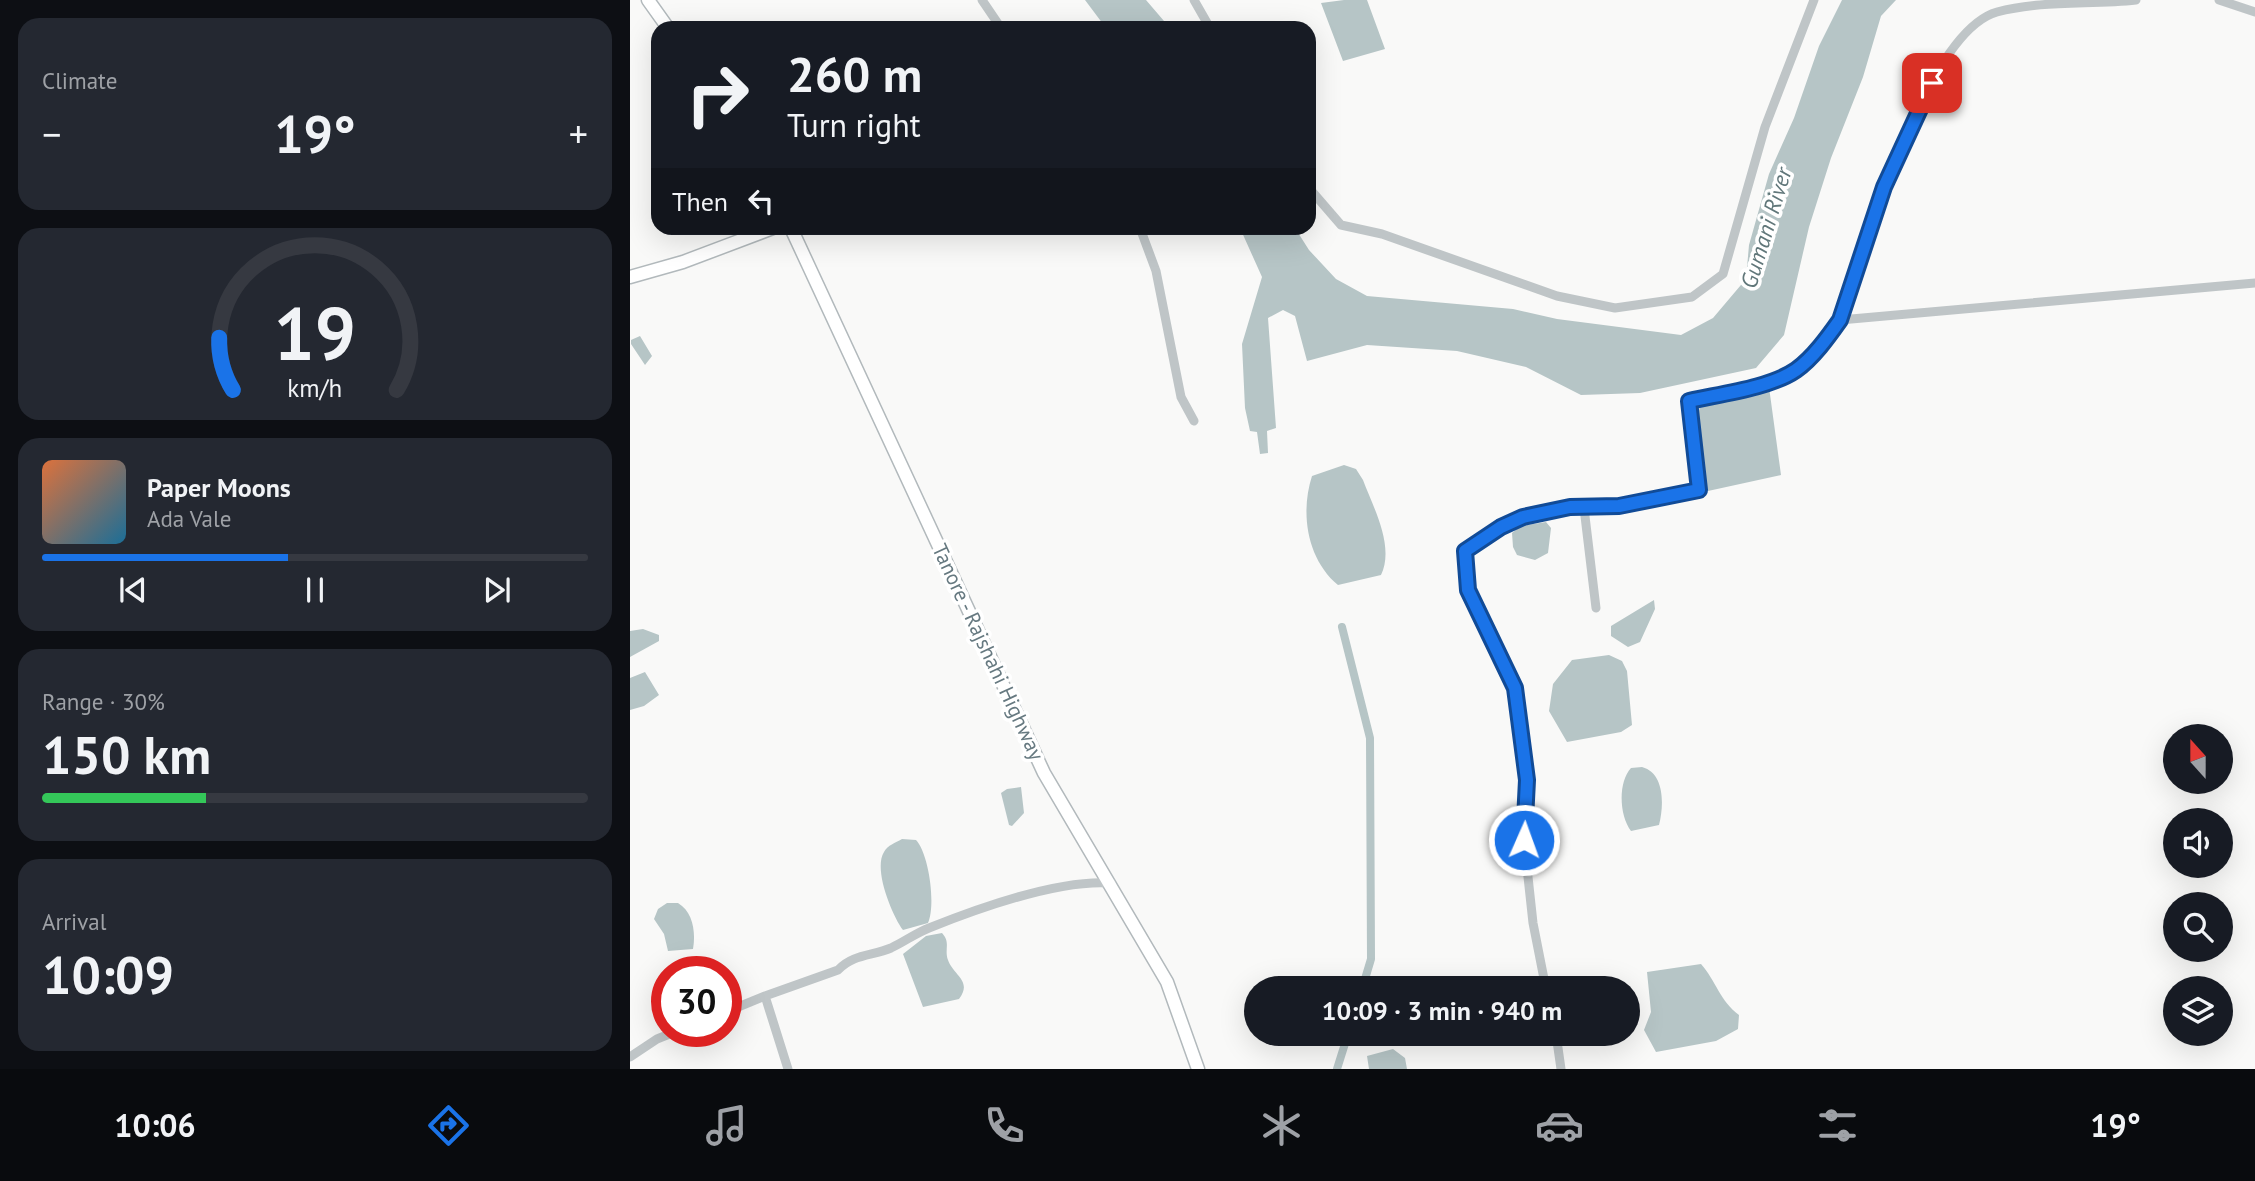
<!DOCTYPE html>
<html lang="en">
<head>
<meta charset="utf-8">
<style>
  :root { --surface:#171b24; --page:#242831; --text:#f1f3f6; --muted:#9ea1a6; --line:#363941; --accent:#1a73e8 }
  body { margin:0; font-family:"PT Sans",sans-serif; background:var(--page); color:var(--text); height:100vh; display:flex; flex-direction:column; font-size:26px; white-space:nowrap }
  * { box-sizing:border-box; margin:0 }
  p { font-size:23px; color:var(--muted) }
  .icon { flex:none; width:38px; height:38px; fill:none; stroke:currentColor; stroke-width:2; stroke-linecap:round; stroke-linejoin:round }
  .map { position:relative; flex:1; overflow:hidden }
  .sheet { display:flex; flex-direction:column; gap:18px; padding:18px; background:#0d0f14; width:630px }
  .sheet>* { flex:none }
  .hud { position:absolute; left:21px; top:21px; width:665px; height:214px; border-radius:21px; box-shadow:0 7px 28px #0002; background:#171b24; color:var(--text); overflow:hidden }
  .needle { width:46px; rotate:339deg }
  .fabs { position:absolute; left:1533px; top:724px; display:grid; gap:14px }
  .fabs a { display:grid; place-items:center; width:70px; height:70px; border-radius:50%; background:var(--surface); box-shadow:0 7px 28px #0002; font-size:35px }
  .speed { position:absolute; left:21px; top:956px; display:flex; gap:14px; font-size:35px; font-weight:700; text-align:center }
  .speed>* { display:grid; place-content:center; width:91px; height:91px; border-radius:50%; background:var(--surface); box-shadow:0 7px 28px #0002; line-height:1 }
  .speed .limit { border:10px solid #d22; background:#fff; color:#111 }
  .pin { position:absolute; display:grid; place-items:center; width:60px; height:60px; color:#fff; margin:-30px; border-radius:14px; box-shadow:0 4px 10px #0006 }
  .me { position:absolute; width:77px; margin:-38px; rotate:2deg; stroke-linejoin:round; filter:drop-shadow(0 0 5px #0008) }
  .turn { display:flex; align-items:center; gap:24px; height:147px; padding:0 21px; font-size:32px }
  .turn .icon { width:91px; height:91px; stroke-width:2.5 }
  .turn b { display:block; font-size:49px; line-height:60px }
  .then { display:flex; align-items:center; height:66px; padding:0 21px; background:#0003; gap:14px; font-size:26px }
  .big { font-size:52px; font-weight:700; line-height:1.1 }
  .sheet .widget { flex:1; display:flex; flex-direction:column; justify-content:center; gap:10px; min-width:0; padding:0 24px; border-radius:21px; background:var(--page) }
  .sheet .dial { align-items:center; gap:0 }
  .dial svg { height:182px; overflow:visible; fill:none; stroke:var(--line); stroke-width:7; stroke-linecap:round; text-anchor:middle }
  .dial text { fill:var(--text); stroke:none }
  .song { display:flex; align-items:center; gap:21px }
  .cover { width:84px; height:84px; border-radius:10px; background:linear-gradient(135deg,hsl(20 70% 55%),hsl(200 70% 35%)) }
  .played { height:7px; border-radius:4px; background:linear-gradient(90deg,var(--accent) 45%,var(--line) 45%) }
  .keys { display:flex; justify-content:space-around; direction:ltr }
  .heat { display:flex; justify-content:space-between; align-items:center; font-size:38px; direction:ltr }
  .charge { height:10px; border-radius:5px; background:linear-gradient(90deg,#34c759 30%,var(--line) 0) }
  .trip { position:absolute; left:614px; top:976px; width:396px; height:70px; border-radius:35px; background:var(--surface); box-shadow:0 7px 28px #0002; font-weight:700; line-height:70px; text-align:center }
  .menu { display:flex; height:112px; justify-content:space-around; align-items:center; background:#090b0e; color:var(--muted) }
  .menu .icon { width:49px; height:49px }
  .menu .current { color:var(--accent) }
  .menu b { font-size:32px; color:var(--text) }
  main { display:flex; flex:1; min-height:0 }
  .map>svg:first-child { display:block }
</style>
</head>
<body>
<main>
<section class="sheet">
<div class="widget"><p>Climate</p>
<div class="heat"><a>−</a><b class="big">19°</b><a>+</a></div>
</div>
<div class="widget dial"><svg viewBox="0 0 100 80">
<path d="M14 69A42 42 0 1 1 86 69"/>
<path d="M14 69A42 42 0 0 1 8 46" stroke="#1a73e8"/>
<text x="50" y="56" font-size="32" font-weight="700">19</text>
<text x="50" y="72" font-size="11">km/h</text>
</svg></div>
<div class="widget">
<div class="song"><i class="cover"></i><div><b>Paper Moons</b><p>Ada Vale</p></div></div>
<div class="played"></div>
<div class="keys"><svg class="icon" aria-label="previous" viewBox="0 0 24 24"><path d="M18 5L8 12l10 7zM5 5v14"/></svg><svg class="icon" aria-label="pause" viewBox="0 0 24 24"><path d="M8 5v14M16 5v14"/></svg><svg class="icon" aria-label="next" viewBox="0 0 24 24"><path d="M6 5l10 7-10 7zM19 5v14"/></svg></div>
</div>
<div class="widget"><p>Range · 30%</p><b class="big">150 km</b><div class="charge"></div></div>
<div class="widget"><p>Arrival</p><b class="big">10:09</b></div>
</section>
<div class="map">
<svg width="1625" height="1069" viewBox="0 0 1625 1069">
  <rect width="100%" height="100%" fill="#f9f9f8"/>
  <!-- water -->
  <path fill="#b6c5c6" d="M455,0h61l24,28h-64z
    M714,0h23l18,49 -42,12 -22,-58z
    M1212,0h54l-15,16 -18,61 -32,81 -22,69 -25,108 -28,33 -116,25 -59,2 -55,-28 -69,-16 -90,-6 -60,16 -12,-45 -12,-6 -15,8 8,110 -9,3 1,22 -8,1 -3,-22 -7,-1 -5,-23 -3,-64 20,-67 -22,-49h55l14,22 27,29 31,17 146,13 44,10 124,16 32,-17 33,-39 3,-34 20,-71 25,-56 25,-72z
    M10,336l12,20 -7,9 -14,-21v-4z
    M1139,387l12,88 -73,16c-8,-28 -15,-57 -8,-85z
    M714,465l12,4 7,11c10,27 32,66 18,95l-43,10c-31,-26 -38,-72 -26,-109z
    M916,522l5,6 -3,25 -13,7 -18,-5 -4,-8 -1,-14 9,-7z
    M1024,600l1,9 -15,33 -12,5 -17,-11v-10z
    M13,629l16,6v6l-29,16v-26z
    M979,655l13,6 5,10 5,54 -11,7 -54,10 -18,-31 4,-27 19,-24z
    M15,672l14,23 -15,11 -14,4v-32z
    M1012,767c23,6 22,39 17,58l-28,6c-12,-16 -13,-49 0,-63z
    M391,787l3,26 -12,13 -3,-1 -8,-32 6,-4z
    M272,839l14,1c13,14 20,65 12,83l-25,7c-11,-15 -30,-61 -19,-78 4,-7 11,-9 18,-13z
    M37,903h11c15,9 18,29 15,46l-25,2 -4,-17 -10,-15 4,-10z
    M312,933c9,10 2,16 6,27 5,15 25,21 11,39l-36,8 -20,-53 23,-18z
    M1071,964c15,17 19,37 38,51l-1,14 -22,12 -60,11 -12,-22 7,-18 -4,-40z
    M763,1049l12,9 2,11h-38l-2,-13z"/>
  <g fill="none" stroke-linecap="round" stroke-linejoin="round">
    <!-- canal -->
    <path stroke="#b6c5c6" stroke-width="8" d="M712,627l28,111 1,221 -9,30
      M707,1069l11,-35"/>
    <defs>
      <path id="secondary" d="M18,0l20,28
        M161,228l253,545 123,209 31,87
        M0,277l53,-15 90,-34"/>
    </defs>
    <!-- secondary casing -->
    <use href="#secondary" stroke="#b2b9bc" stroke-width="15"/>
    <!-- street -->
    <path stroke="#bfc5c7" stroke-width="9" d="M352,0l19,28
      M564,0l16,28
      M1506,0c-46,5 -94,0 -139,12 -72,20 -134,241 -157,308l415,-37
      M1589,0l36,12
      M679,188l32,37 41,9 175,62 58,12 77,-11 31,-23 42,-147 49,-127
      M510,228l16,43 25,126 13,24
      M954,508l12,100
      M916,989l-13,-66 -9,-83 3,-60 -12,-92 -47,-98 -2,-39 35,-24 22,-10 47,-10 49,-1 80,-16 -10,-89 59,-13 45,-17 47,-51
      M96,1012l39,-16
      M926,1034l5,35
      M0,1057l27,-18 20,-8
      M158,1069l-23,-73 73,-26c15,-16 34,-14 53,-22 13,-6 25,-15 38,-20 50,-20 129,-49 182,-45"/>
    <!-- secondary -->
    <use href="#secondary" stroke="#fff" stroke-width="12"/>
  </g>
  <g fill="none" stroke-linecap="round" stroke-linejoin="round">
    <defs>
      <path id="route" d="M894,840l3,-60 -12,-92 -47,-98 -3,-39 36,-24 22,-10 47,-10 49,-1 80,-16 -10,-89c31,-7 81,-13 107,-31 17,-12 32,-33 44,-50l44,-133 48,-104"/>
    </defs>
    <!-- route casing -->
    <use href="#route" stroke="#114b97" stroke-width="18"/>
    <!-- route -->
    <use href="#route" stroke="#1a73e8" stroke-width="12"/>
  </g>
  <g text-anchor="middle" stroke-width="7" stroke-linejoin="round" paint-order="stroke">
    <!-- street labels -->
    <g font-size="21" fill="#667980" stroke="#fff">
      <text transform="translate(358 652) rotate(65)" y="7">Tanore - Rajshahi Highway</text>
    </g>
    <!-- water labels -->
    <g font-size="23" font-style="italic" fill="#61777a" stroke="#fff">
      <text transform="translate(1136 228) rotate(-73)" y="8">Gumani River</text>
    </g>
  </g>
</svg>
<div class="fabs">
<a><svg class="needle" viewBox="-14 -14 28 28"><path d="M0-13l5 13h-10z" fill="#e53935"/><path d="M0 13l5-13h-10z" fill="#9ea1a6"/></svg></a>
<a><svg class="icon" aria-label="sound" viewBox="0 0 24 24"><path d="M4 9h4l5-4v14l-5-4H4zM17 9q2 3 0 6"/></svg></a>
<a><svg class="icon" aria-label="search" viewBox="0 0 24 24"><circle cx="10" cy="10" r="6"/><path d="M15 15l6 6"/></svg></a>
<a><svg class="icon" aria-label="layers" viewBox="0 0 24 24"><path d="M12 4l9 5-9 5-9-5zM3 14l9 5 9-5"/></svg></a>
</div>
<div class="speed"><div class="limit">30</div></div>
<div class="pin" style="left:1302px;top:83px;background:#d93025"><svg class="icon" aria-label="arrive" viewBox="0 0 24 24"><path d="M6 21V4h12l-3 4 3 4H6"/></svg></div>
<svg class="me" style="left:894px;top:840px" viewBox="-20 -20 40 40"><circle r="17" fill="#1a73e8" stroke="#fff" stroke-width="3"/><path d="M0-11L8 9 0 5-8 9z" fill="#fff"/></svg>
<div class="trip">10:09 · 3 min · 940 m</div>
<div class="hud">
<div class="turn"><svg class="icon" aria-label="right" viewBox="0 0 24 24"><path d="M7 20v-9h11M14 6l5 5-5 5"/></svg><div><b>260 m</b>Turn right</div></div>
<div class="then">Then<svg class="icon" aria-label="left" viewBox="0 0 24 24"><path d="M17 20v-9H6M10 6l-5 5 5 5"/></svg></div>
</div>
</div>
</main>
<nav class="menu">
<b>10:06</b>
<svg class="icon current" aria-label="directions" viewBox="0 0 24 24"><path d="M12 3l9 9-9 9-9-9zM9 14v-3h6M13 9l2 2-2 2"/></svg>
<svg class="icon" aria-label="music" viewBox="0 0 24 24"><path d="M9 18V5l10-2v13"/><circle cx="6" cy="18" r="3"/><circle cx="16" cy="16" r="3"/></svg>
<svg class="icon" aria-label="phone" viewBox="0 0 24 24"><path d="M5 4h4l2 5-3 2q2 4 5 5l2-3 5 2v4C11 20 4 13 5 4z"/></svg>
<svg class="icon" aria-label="climate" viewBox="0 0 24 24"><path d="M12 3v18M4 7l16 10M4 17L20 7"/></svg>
<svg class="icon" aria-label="car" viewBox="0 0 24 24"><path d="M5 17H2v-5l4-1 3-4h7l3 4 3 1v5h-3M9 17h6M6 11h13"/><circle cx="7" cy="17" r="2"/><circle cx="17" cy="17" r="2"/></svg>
<svg class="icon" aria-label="filters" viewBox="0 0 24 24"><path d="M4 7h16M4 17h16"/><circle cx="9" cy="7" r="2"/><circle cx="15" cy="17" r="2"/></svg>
<b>19°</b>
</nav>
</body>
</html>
